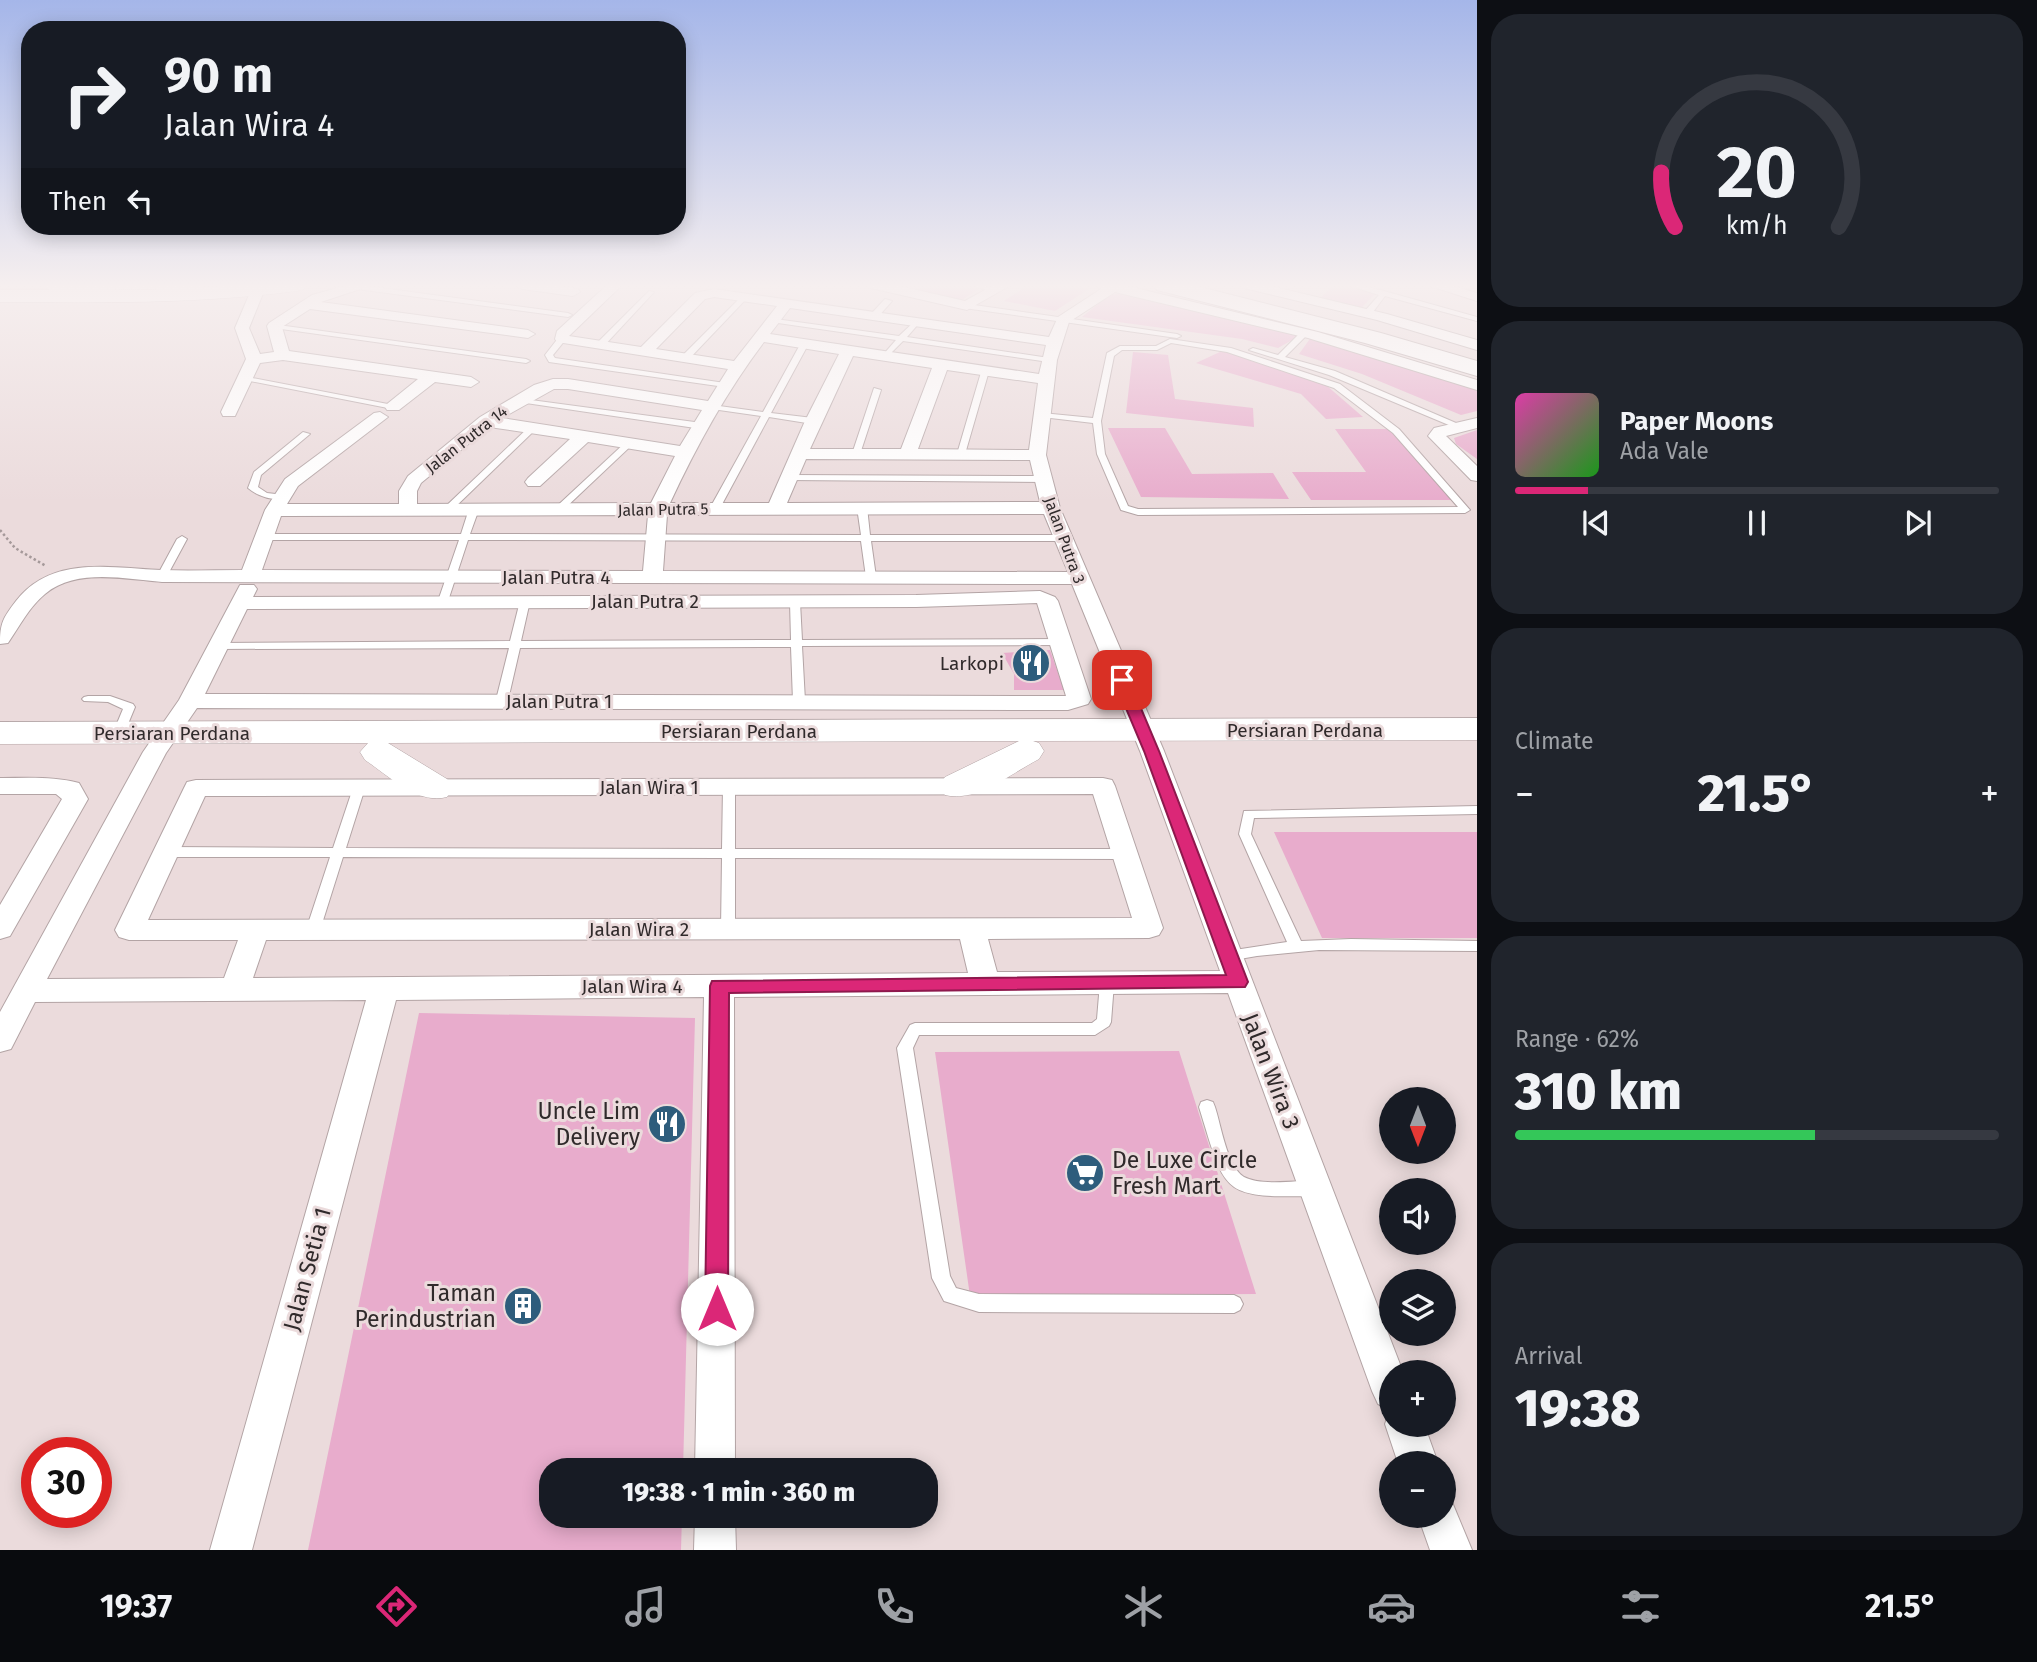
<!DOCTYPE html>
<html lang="en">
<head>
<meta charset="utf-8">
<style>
  :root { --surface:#171b24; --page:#20242c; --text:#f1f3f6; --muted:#9ea1a6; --line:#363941; --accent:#db2777 }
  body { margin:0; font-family:"Fira Sans",sans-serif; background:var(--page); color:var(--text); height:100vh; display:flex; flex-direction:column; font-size:26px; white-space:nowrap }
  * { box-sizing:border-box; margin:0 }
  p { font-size:23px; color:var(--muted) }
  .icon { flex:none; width:38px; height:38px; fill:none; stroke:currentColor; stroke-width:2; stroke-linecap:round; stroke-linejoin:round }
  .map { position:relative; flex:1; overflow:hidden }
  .sheet { display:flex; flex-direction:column; gap:14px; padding:14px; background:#0d0f14; width:560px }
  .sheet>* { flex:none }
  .banner { position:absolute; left:21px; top:21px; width:665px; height:214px; border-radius:28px; box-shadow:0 4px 18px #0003; background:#171b24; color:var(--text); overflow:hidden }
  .needle { width:46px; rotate:180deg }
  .buttons { position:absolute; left:1379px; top:1087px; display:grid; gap:14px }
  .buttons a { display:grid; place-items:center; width:77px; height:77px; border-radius:50%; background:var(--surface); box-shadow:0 4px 18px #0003; font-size:35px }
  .speed { position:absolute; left:21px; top:1437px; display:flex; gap:14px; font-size:35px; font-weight:700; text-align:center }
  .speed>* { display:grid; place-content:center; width:91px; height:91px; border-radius:50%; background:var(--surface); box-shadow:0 4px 18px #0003; line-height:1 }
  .speed .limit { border:10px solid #d22; background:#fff; color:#111 }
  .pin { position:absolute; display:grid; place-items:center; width:60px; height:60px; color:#fff; margin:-30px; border-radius:14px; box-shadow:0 4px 10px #0006 }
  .me { position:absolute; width:77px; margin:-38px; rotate:0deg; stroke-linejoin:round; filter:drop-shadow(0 0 5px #0008) }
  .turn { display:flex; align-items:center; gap:24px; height:147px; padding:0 28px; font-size:32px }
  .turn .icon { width:91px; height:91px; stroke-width:2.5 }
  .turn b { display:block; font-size:49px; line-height:60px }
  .then { display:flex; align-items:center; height:66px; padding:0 28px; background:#0003; gap:14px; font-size:26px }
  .big { font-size:52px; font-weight:800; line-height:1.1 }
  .sheet .widget { flex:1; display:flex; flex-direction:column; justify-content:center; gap:10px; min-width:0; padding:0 24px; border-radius:28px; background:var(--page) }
  .sheet .dial { align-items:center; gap:0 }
  .dial svg { height:182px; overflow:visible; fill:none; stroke:var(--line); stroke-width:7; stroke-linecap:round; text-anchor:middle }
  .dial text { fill:var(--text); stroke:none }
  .song { display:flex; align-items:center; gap:21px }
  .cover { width:84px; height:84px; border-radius:10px; background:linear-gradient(135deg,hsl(320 70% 55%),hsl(120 70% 35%)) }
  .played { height:7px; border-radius:4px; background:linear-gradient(90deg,var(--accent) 15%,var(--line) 15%) }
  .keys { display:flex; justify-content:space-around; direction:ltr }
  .heat { display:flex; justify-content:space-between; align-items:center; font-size:38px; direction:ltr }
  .charge { height:10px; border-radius:5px; background:linear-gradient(90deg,#34c759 62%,var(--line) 0) }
  .trip { position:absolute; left:539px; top:1458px; width:399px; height:70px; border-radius:28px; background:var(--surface); box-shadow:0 4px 18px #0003; font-weight:800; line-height:70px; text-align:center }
  .tabs { display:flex; height:112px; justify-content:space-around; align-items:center; background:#090b0e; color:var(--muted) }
  .tabs .icon { width:49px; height:49px }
  .tabs .active { color:var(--accent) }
  .tabs b { font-size:32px; color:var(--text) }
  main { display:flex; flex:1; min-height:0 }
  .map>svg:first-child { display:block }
</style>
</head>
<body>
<main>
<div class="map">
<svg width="1477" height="1550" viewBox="0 0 1477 1550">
  <rect width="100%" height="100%" fill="#ebdbdc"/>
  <!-- building -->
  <path fill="#e8accc" d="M899,285h64l16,4 -19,12z
    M1028,285h51l10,4 -34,22 -51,-10z
    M1334,285h11l31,8 -16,16 -41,-10z
    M1126,293l175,42 -23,13 -36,-9 -160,-22 27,-22z
    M1312,336l165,53v22l-16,4 -99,-41 -63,-20z
    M1222,351l104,34 37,32 -37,2 -25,-25 -105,-31z
    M1133,352l35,3 7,44 78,9 1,19 -128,-14z
    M1108,428h57l27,46 81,-1 16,26 -148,-2z
    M1335,429h56l63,71h-143l-19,-28h74z
    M1477,430v29l-21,-15 -2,-6z
    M1050,650l14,40h-50v-16l-12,-21z
    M1274,832h203v106h-155z
    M419,1013l276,5 -12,452h-132v46h131l-1,34h-373z
    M1179,1051l77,243 -286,2 -35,-244z"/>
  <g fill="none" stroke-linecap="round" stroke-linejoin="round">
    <defs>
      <path id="lane" d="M359,285l209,28 4,2 -4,2 -211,-28 -3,-2z
        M971,285h12l14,5 -3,2z
        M1347,285h12l25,6 93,26v4l-92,-25 -15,20h-6v-4l15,-17z
        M649,291l5,1 -52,56h-6v-4z
        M742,296l6,1 -60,63h-6v-4z
        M885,299l7,2 -15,17h-6v-4z
        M967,304l210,30 4,2 -4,2 -213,-30v-4z
        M768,318l131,18 17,-16 4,2 -13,15 142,21 4,2 -4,2 -146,-21 -17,17 -4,-2 14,-16 -125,-18 -4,-2z
        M271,324l255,35 4,2 -4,2 -252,-35h-3z
        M1302,331l7,2 -24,24 50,14 128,55 -7,2 -127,-53 -80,-25 4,-2 25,7z
        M559,337l7,2 -13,16 2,3 170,25 4,2 -4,2 -176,-25 -4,-7z
        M1170,339l61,9 109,36 59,45 71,81 -5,3 -327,2 -17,-5 -24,-56 -4,-31 -51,-6 -4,-2 4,-2 51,5 14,-65 13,-7h36zM1171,343l56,9 107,36 59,45 65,74 -320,2 -10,-3 -23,-52 -4,-33 13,-65 8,-6h35z
        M802,341l7,2 -38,70 42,5 4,3 -4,3 -44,-7 -49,91 -5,3 -3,-1 -2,-2 51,-92 -49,-7 -4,-2 4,-2 51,7z
        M982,369l7,2 -24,83 -7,2 -1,-2z
        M242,376l151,29 4,2 -4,2 -148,-29 -4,-2z
        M874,388l7,2 -21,64 -7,2 -1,-2z
        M516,398l186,25 4,3 -4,3 -183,-27h-3z
        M530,426l7,2 -86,83h-6v-4z
        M303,432l7,2 -49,41 -3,12 9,6 17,2v4c-13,1 -25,-2 -36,-11l6,-16z
        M627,441l7,2 -72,68h-6v-4z
        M789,475l255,1 5,3 -5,3 -258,-2 -2,-2z
        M862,504l5,3 3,28h193l5,3 -5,3h-192l5,36 -5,3 -5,-3 -5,-36 -393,-1 -20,61 -5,3 -5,-3 21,-61h-196l-5,-3 5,-3h198l8,-25 5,-3 5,3 -9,25 391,1 -4,-28z
        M182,536l5,3 -20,37 -5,3 -4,-1 -1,-2 20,-37z
        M525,598l5,3 -9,40 270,-1 -1,-38 5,-3 5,3 2,38 259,-1 5,3 -5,3 -259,1 3,55 -6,4 -6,-4 -2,-54 -271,1 -12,52 -6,3 -6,-3 13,-52 -291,1 -5,-3 5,-3 292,-2 10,-40z
        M88,696h22l23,8 2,3 -12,29h-8l-2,-3 10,-24 -15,-7 -24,-1 -2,-2 2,-2z
        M729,783l6,4v62h390l5,2 2,3 -2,3 -5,2 -390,-1v71l-2,4h-10l-2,-4 1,-71 -379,-1 -23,73 -2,4h-10l-2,-4 24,-73h-164l-5,-2 -2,-3 2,-3 5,-2 167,1 20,-60 6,-4 6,4 -19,60 376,1 1,-62z
        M1477,806v8l-223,4 -3,16 50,107 50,-2 126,2v10l-158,-1 -62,6 -29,5 -5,-1 -2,-4 2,-4 5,-1 59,-9 -48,-108 5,-23z
        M1107,977l5,2 2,4 -3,39 -2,4 -14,9h-176l-6,13 37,228 6,12 23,6 255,1 6,3 3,6 -3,6 -6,3 -255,-1 -35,-11 -12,-23 -35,-230 13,-23 5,-2h177l5,-4 3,-36 2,-4z
        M1207,1100l6,2 2,5c6,18 12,60 29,70 17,9 52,4 71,3l6,3 2,5 -2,5 -6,3c-95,2 -89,-2 -116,-89l2,-5z"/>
      <path id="street" d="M204,285l-7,4 -147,1 -7,-4z
        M348,285h24l-51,17 207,28 7,4 -7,4 -218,-29 -28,18 7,24 182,26 8,5 -8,5 -36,-5 -36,28h-12l-2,-3 2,-3 31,-25 -135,-19 -23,3 -25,53h-12l-2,-4 25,-53 -11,-31 17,-40 5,-1 7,4 -15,37 11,26 14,-2 -7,-26 2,-3 43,-28z
        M515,285h39l24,4 2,3 -7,4 -51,-7z
        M607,285h15l-53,51 72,11 54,-54 19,-4 335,48 9,-20 43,-28 -5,-4h27l195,47 159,48v10l-169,-52 -193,-46 -46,30 -12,38 -11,95 14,53 104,243 239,621h-12v38l-13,-6 -6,-13 -144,-398 -494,4 1,473h-40l9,-473 -308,3 -144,550h-42l156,-550 -331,2 -24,47 -11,3v-40l143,-260 36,-52 61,-115h14l3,4 -4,8 663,-2 124,-4 15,6 3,4 33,98 -3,5 -20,6 -871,-2 -31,45 -119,226 177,-1 14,-38h-109l-10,-3 -4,-7 69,-142 3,-6 9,-2 907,-2 9,2 3,6 48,142 -4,7 -10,3 -161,1 9,33 223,-1 -80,-220 -68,-167 -910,-2c-37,-3 -86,-14 -117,12 -16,13 -26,33 -37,49l-8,1c0,-21 3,-26 16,-43 36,-46 94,-33 145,-31 27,1 54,0 81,0l23,-60 20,-31 89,-66 6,-1 8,5 -90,69 -11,18h112v-13l9,-15 72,-59 54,-32 19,-6h15l140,22 20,-32 -171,-27 -2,-3 2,-8zM714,297l63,9 -43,55 -78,-12 49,-50zM790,308l256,37 -7,29 -269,-40zM764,342l75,12 -34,67 -36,82h-99c26,-56 56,-111 94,-161zM853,356l79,12 -31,81h-91zM947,370l91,13 -9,67 -111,-1zM554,389h14l134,21 -22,36 -178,-28zM489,427l81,12 -42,39 -3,4 3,4h12l48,-44 87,14 -24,47 -234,1v-13l4,-8zM806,459l224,1 10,42 -253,1zM1044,514l24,58 -405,-1 4,-56zM648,515l-5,56 -381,-1 19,-54zM1037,603l29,93 -861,-2 42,-85 669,-2zM1093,794l39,124 -984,2 57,-124zM960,939l8,34 -715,5 13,-38z
        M869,285h26l70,16 29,-16h17l-44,25 -96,-22z
        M1242,285h25l120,29 90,26v10l-100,-30 -133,-32z
        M1427,285h23l27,8v8z
        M1477,418v10l-31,8 31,30v15l-6,-1 -43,-44 6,-8z
        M0,778c27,0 53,-2 79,5l9,16 -78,137 -10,3v-34l62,-106 -6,-5h-56z
        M1390,1410l1,14h33l14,39h-40l-13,-39z
        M1444,1498l8,4 20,48h-42l-12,-34h26z
        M695,1516h40l1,34h-42z"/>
      <path id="secondary" d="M241,285h66l-3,4 -7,2c-99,13 -198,12 -297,11v-12h149z
        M1477,718v22l-444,1 6,2 5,8 -5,8c-27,14 -64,44 -94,36l-6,-9 6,-9 74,-36 -631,2 59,36 6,9 -6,9c-29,8 -58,-21 -82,-37l-5,-8 8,-9 -368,1v-22z"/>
      <path id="primary" d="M1154,285h38l189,48 96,28v15l-112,-33 -208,-53z"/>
    </defs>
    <!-- lane casing -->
    <use href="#lane" stroke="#b3a4a5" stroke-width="2"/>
    <!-- street casing -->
    <use href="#street" stroke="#b3a4a5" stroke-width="2"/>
    <!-- secondary casing -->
    <use href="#secondary" stroke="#b3a4a5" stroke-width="1"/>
    <!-- primary casing -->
    <use href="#primary" stroke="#b3a4a5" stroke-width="2"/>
    <!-- path -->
    <path stroke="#a5999a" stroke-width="2.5" stroke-dasharray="2.5 2.5" stroke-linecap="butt" d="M0,530l15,18 31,18"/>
    <!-- lane -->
    <use href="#lane" fill="#fff" fill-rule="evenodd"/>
    <!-- street -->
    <use href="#street" fill="#fff" fill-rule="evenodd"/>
    <!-- secondary -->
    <use href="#secondary" fill="#fff" fill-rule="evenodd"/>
    <!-- primary -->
    <use href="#primary" fill="#fff" fill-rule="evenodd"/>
  </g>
  <!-- sky -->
  <linearGradient id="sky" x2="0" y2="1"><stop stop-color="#a5b6e9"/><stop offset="0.57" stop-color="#f6efef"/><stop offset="1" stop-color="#f6efef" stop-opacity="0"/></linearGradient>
  <rect width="1477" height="502" fill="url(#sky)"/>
  <!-- route -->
  <path fill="#db2777" stroke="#8e194d" stroke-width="2" d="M1122,675l7,5 30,71 89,231 -3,5 -516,6 -1,316 -3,8 -8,3 -9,-3 -3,-8 5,-323 2,-5 514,-6 -82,-224 -30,-71z"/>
  <!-- icons -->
  <defs>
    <symbol id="restaurant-disc" viewBox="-11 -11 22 22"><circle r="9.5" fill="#2e5d7c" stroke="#ebdbdc"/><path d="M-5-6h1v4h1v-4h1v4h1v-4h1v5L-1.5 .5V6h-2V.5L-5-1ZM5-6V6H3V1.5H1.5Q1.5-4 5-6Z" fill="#fff"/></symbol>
    <symbol id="supermarket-disc" viewBox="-11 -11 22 22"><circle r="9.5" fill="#2e5d7c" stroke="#ebdbdc"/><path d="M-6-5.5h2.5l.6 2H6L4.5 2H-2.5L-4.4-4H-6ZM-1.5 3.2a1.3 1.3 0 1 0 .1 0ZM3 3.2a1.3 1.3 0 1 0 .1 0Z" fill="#fff"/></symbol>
    <symbol id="building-disc" viewBox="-11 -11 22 22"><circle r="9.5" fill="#2e5d7c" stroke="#ebdbdc"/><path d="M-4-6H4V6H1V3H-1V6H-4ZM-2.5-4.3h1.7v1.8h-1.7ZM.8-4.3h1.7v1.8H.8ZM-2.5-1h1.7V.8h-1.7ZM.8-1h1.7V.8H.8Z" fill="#fff"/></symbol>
  </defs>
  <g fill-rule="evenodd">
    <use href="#restaurant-disc" x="1009" y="641" width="44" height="44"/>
    <use href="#restaurant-disc" x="645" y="1102" width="44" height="44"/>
    <use href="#supermarket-disc" x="1063" y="1151" width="44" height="44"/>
    <use href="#building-disc" x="501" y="1284" width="44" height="44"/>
  </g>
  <g text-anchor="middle" stroke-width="6" stroke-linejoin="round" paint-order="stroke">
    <!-- far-street labels -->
    <g font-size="16" fill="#302a2b" stroke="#ebdbdc">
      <text transform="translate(466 439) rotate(-38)" y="6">Jalan Putra 14</text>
      <text transform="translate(663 509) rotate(-1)" y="6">Jalan Putra 5</text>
      <text transform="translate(1065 540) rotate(70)" y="6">Jalan Putra 3</text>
    </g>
    <!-- street labels -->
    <g font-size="19" fill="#302a2b" stroke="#ebdbdc">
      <text x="556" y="584">Jalan Putra 4</text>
      <text x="645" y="608">Jalan Putra 2</text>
      <text x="559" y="708">Jalan Putra 1</text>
      <text x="1305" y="737">Persiaran Perdana</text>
      <text x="739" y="738">Persiaran Perdana</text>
      <text x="172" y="740">Persiaran Perdana</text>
      <text x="649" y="794">Jalan Wira 1</text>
      <text x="639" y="936">Jalan Wira 2</text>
      <text x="632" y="993">Jalan Wira 4</text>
    </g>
    <!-- poi labels -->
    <g font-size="19" fill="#302a2b" stroke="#ebdbdc" text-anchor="end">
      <text x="1004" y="670">Larkopi</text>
    </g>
    <!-- near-street labels -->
    <g font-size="23" fill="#302a2b" stroke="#ebdbdc">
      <text transform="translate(1271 1071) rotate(69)" y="8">Jalan Wira 3</text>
      <text transform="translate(307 1269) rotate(-75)" y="8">Jalan Setia 1</text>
    </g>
    <!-- near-poi labels -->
    <g font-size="23" fill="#302a2b" stroke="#ebdbdc" text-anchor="end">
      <text x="640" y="1119">Uncle Lim<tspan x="640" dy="26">Delivery</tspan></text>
      <text x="1112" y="1168" text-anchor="start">De Luxe Circle<tspan x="1112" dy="26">Fresh Mart</tspan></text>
      <text x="496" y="1301">Taman<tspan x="496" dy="26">Perindustrian</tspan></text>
    </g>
  </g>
</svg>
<div class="buttons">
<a><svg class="needle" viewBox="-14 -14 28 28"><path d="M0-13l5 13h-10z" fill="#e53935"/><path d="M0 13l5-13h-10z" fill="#9ea1a6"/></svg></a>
<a><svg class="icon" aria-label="sound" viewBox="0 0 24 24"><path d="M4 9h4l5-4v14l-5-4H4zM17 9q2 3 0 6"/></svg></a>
<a><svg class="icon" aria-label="layers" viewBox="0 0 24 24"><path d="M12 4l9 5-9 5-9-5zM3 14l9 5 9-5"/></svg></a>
<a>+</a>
<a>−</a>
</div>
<div class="speed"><div class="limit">30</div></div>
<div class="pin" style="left:1122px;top:680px;background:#d93025"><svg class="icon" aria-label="arrive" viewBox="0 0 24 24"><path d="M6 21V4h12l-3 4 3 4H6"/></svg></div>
<svg class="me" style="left:717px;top:1309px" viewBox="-20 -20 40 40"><circle r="19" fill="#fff"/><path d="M0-13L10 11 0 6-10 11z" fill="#db2777"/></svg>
<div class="trip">19:38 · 1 min · 360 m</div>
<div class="banner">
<div class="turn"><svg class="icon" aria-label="right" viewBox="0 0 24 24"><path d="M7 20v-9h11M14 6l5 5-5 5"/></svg><div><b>90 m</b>Jalan Wira 4</div></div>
<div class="then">Then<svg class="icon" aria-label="left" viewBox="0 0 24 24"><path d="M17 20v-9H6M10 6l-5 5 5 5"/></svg></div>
</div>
</div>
<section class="sheet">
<div class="widget dial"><svg viewBox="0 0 100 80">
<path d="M14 69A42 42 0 1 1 86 69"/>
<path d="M14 69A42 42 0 0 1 8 45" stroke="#db2777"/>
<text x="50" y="56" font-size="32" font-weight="700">20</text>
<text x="50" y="72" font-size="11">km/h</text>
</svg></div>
<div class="widget">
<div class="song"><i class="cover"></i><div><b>Paper Moons</b><p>Ada Vale</p></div></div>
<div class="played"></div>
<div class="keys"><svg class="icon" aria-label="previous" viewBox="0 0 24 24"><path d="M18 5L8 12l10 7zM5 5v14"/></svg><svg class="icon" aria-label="pause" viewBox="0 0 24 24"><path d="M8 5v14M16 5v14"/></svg><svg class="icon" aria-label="next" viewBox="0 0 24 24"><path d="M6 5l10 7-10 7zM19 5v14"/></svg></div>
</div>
<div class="widget"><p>Climate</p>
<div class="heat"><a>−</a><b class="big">21.5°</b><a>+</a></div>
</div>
<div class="widget"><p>Range · 62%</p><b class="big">310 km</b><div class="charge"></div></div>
<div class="widget"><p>Arrival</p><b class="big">19:38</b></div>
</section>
</main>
<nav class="tabs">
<b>19:37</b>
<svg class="icon active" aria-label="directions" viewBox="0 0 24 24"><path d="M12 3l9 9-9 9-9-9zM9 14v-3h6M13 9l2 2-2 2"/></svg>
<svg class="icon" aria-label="music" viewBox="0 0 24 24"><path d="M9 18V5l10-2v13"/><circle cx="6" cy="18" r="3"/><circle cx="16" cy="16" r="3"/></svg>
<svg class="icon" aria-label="phone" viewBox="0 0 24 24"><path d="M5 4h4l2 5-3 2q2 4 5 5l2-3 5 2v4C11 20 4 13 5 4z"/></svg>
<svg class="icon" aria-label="climate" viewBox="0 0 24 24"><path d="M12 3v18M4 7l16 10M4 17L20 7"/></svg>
<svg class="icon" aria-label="car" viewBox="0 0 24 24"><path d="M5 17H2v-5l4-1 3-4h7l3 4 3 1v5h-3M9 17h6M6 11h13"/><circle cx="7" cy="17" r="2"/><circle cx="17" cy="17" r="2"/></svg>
<svg class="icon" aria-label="filters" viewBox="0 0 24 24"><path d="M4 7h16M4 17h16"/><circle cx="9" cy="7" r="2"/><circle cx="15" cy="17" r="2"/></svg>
<b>21.5°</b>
</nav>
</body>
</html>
